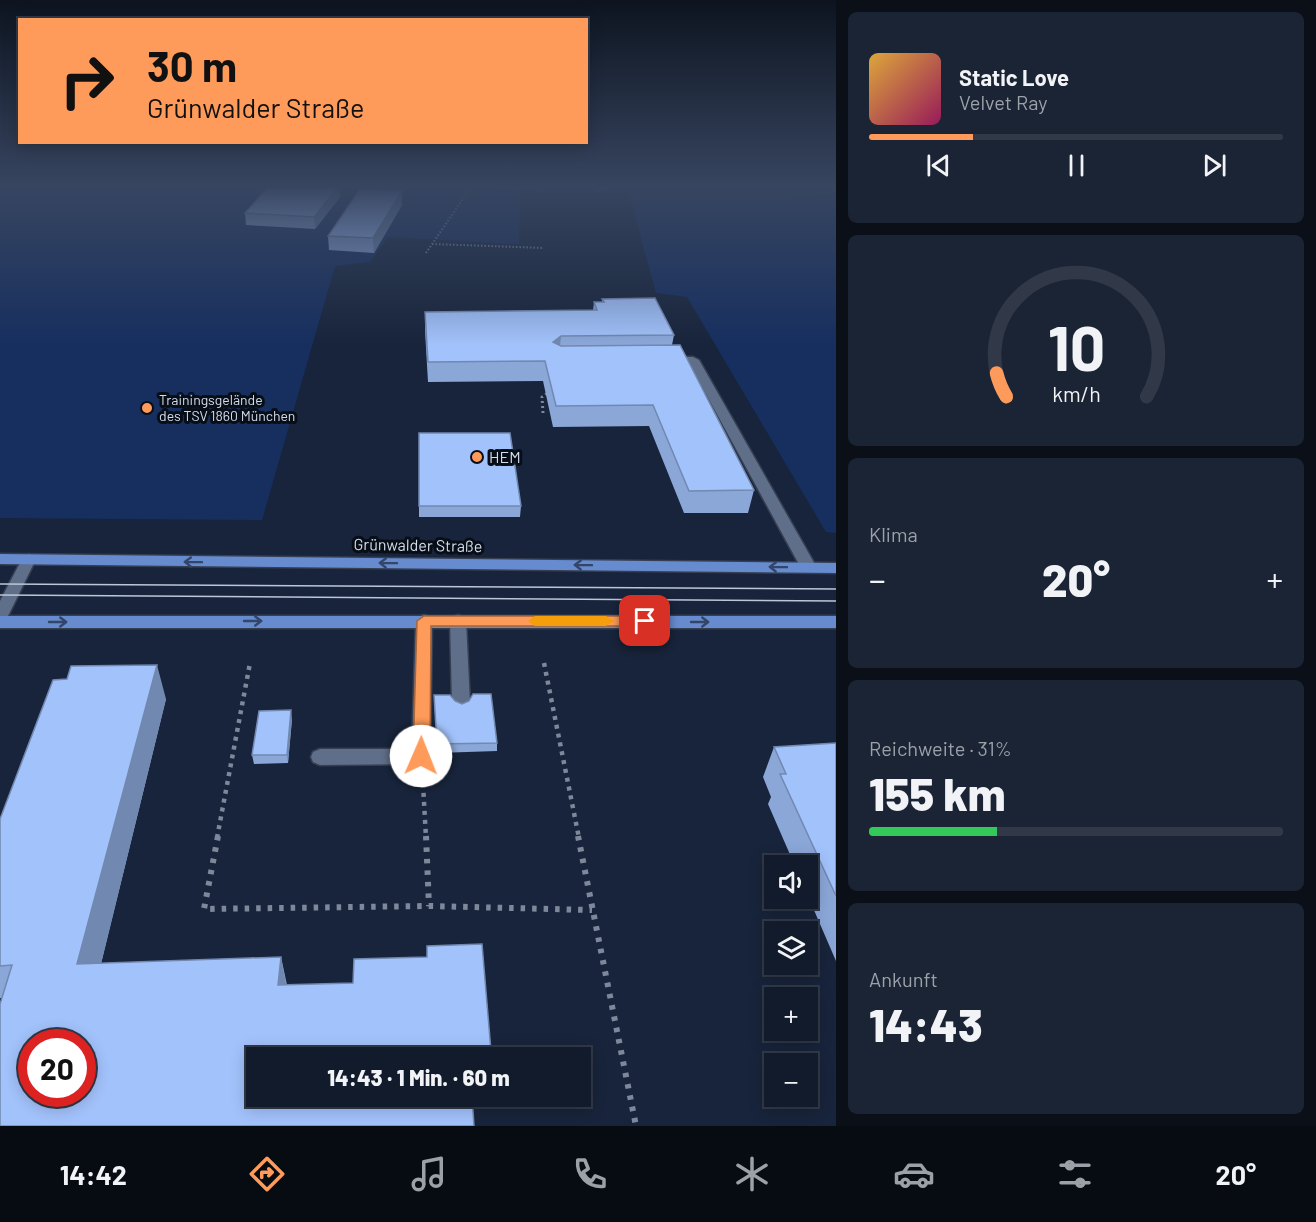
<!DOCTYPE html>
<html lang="de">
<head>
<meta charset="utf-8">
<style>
  :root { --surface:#121b2c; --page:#1b2434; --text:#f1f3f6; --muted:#9ca1a9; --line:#313948; --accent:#ff9b5a }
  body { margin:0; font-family:Barlow,sans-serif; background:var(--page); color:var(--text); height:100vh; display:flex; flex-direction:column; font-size:22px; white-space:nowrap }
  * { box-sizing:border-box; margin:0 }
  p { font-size:20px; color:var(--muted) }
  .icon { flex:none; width:33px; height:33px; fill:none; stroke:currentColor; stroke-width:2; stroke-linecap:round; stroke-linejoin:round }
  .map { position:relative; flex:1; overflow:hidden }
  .details { display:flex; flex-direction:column; gap:12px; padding:12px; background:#0a0f18; width:480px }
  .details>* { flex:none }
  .guide { position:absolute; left:18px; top:18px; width:570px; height:126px; border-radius:0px; box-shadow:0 3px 15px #0003,0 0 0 2px var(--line); background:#ff9b5a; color:#111; overflow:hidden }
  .tools { position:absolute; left:764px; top:855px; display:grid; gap:12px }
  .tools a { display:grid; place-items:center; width:54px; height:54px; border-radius:0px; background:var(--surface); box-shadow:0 3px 15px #0003,0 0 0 2px var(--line); font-size:30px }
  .speed { position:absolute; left:18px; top:1029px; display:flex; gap:12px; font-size:30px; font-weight:700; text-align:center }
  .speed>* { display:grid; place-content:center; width:78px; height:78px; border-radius:50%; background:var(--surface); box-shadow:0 3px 15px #0003,0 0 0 2px var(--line); line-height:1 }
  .speed .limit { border:9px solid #d22; background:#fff; color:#111 }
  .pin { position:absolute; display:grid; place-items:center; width:51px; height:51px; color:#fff; margin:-26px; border-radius:12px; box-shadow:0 3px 9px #0006 }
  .me { position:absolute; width:66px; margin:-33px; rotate:1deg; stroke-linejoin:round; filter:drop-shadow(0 0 4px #0008) }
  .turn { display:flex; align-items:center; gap:21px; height:126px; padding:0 30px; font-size:27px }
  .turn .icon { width:78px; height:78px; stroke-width:2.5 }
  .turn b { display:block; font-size:42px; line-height:51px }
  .big { font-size:45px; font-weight:800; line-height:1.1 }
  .details .widget { flex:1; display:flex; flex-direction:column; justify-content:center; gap:9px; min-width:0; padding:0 21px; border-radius:9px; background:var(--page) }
  .details .dial { align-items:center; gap:0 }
  .dial svg { height:156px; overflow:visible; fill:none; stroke:var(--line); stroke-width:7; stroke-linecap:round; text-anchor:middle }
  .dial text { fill:var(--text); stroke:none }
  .song { display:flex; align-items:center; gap:18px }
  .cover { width:72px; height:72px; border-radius:9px; background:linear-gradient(135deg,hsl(40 70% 55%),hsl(330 70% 35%)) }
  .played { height:6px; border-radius:3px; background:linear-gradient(90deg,var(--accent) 25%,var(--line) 25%) }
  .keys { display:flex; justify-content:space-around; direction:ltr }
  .heat { display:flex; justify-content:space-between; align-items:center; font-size:33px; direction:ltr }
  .charge { height:9px; border-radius:4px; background:linear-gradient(90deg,#34c759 31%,var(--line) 0) }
  .trip { position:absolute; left:246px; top:1047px; width:345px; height:60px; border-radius:0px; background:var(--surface); box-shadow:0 3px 15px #0003,0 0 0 2px var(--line); font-weight:800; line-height:60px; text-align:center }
  .tab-bar { display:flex; height:96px; justify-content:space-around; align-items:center; background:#070b12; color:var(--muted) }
  .tab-bar .icon { width:42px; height:42px }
  .tab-bar .current { color:var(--accent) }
  .tab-bar b { font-size:27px; color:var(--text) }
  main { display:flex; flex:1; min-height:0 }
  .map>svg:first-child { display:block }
</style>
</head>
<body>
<main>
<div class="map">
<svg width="836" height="1126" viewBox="0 0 836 1126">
  <rect width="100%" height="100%" fill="#18243b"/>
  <!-- green -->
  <path fill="#172f5f" d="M0,187h836v7l-190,-6 -25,3 -100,-3 -2,56 -131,-7 -18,25 -35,4 -73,254 -262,-2z
    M629,194l207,3v336l-10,-1 -139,-235 -31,-4z"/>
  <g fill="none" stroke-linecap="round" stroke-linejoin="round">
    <defs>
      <path id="minor" d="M693,357l6,3 118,208 -3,3h-10l-3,-3 -112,-205h-22l-6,-3 6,-3z
        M29,554l7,5 -28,57 -2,4 -6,2v-21l22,-42z
        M424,615l6,2 2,4 -2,135 -2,5 -7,3 -101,1 -7,-3 -2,-5 2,-5 7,-3h92l4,-128 2,-4z
        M458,615l6,2 2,4 4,82 -3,5 -6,2 -6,-2 -3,-5 -2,-82 2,-4z"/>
      <path id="major" d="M0,554l836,9v10l-836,-9z
        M0,616h836v12h-836z"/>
    </defs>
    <!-- minor casing -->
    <use href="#minor" stroke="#363f52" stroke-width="3"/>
    <!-- major casing -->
    <use href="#major" stroke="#363f52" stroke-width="3"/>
    <!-- path-far3 -->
    <path stroke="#7e889b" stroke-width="2" stroke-dasharray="1.5 2" stroke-linecap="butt" d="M491,187l52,3
      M598,191l12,-4
      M432,244l112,4
      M426,253l45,-66"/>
    <!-- path-far2 -->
    <path stroke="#7e889b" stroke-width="3" stroke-dasharray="2 3" stroke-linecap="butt" d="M543,413l-1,-16 6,-4"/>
    <!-- path-far1 -->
    <path stroke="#7e889b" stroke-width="4.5" stroke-dasharray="4 5" stroke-linecap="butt" d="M544,663l35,175
      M423,784l3,54
      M217,838l33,-175"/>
    <!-- path -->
    <path stroke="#7e889b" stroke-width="6" stroke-dasharray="4.5 7" stroke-linecap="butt" d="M218,836l-14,73 225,-3 163,4
      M426,836l3,70
      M578,836l58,290"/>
    <!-- minor -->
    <use href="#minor" fill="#5f6e89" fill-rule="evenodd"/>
    <!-- major -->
    <use href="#major" fill="#678bcf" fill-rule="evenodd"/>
    <!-- tram -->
    <path stroke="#bdc6d7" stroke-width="1.5" d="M0,584l836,5
      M0,595l836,6"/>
  </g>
  <!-- wall -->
  <path fill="#8ba7d8" d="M340,197l-25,32 -69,-4 -1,-12z
    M402,205l-28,48 -45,-3 -1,-14z
    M602,299l72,36 -2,10 82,145 -6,23h-64l-35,-87 -96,1 -10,-46 -115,1 -3,-51v-19l168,-1 1,-9h8z
    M419,433l102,73 -1,11h-101z
    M67,679l99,20 -65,265 180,-7 6,28 204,66 -1,7h-234l-256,-60v-179z
    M434,695l21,6 42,42v8l-60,2z
    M292,719l-4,44 -34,1 -2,-9z
    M836,743v218l-29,-67v-28h-12l-27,-62 3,-7 -8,-20 11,-30z"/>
  <!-- shaded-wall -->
  <path fill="#7188b0" d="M338,187h1l1,10 -25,32 -1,-12z
    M402,191v14l-28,48 -1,-15z
    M561,336l-2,20 -6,-14z
    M157,665l9,34 -73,297 -16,-32z
    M291,710l1,9 -4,44 -1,-8z
    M281,957l6,32 -9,-4z"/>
  <!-- building -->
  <path fill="#a2c2fb" stroke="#7188b0" stroke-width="1.5" fill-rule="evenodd" d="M268,187h70l-24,30 -69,-4z
    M360,189l42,2 -29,47 -45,-2z
    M655,298l19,37 -113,1 -8,6 8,4 119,-1 74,145 -65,1 -36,-86 -97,1 -11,-45 -117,1 -3,-50 172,-2 -3,-8h10l-2,-3z
    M419,433h91l11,73h-102z
    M157,665l-80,299 204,-7 -3,28 75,-2 1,-24 73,-2v-11l55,-2 9,107h-22v7h-213v38h216l2,30h-474v-122l12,-39 -12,1v-147l53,-139 14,-1 4,-13zM32,1042h50v52h-50z
    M473,694h18l6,49 -60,1 -3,-49h16l5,6 7,3 7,-3z
    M291,710l-4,45h-35l7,-44z
    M836,743v153l-56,-122h6l-12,-27z"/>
  <!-- one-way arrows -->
  <defs><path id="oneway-shaft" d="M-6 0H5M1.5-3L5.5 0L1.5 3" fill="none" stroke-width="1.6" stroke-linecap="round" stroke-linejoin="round" transform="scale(1.5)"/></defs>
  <g stroke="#33466a">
    <use href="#oneway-shaft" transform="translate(193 562) rotate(-179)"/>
    <use href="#oneway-shaft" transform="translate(388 563) rotate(-179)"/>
    <use href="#oneway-shaft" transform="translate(583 565) rotate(-179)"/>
    <use href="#oneway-shaft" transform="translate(778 567) rotate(-179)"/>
    <use href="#oneway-shaft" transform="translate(253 621)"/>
    <use href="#oneway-shaft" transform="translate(58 622)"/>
    <use href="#oneway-shaft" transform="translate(700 622)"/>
  </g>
  <!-- sky -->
  <linearGradient id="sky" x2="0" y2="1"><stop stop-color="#0d1420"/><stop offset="0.54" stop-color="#374560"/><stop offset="1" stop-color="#374560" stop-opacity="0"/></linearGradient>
  <rect width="836" height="345" fill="url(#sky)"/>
  <!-- route -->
  <path fill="#ff9b5a" stroke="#a6653a" stroke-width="1.5" d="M424,616h221l7,5 -7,5h-214l-1,130 -3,5h-12l-2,-5 4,-135z"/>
  <!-- slow -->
  <path fill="#f59e0b" d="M535,616h71l8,5 -8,5h-71l-7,-5z"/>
  <!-- markers -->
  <g fill="#ff9b5a" stroke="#080e17" stroke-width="2">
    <circle cx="147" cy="408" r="6"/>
    <circle cx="477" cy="457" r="6"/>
  </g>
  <g text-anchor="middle" stroke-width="6" stroke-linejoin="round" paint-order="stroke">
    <!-- far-poi labels -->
    <g font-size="14" fill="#d5dded" stroke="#080e17" text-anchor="start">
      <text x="159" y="405">Trainingsgelände<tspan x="159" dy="16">des TSV 1860 München</tspan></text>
    </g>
    <!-- poi labels -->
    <g font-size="16" fill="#d5dded" stroke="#080e17" text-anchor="start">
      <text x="489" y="463">HEM</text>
    </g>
    <!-- street labels -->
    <g font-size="16" fill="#d5dded" stroke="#080e17">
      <text transform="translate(418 545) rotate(1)" y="6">Grünwalder Straße</text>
    </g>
  </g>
</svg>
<div class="tools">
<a><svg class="icon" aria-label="sound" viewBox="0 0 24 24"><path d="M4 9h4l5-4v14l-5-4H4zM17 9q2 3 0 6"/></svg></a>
<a><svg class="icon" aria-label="layers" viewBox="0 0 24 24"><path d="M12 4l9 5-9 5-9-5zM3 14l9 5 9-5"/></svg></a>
<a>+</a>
<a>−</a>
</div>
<div class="speed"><div class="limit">20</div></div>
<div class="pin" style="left:645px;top:621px;background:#d93025"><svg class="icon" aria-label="arrive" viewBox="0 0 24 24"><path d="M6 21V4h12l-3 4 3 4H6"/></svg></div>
<svg class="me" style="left:421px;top:756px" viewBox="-20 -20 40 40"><circle r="19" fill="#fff"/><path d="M0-13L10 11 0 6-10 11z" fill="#ff9b5a"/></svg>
<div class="trip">14:43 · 1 Min. · 60 m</div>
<div class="guide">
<div class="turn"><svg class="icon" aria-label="right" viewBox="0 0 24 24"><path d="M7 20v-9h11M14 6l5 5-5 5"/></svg><div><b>30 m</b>Grünwalder Straße</div></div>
</div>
</div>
<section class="details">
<div class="widget">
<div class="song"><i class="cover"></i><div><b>Static Love</b><p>Velvet Ray</p></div></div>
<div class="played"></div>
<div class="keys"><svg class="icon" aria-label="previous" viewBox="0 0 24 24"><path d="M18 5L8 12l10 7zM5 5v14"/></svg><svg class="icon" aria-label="pause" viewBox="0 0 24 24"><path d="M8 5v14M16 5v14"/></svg><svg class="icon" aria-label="next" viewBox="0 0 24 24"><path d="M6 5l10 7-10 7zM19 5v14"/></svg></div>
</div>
<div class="widget dial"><svg viewBox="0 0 100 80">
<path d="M14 69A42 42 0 1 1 86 69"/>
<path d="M14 69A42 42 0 0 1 9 57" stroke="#ff9b5a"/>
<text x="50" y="56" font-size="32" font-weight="700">10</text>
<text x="50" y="72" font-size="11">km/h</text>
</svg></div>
<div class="widget"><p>Klima</p>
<div class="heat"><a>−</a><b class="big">20°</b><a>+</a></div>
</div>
<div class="widget"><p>Reichweite · 31%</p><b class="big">155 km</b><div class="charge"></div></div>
<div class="widget"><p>Ankunft</p><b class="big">14:43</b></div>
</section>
</main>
<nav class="tab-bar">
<b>14:42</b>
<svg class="icon current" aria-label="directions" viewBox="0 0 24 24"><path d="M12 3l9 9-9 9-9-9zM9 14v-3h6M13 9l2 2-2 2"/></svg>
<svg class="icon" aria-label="music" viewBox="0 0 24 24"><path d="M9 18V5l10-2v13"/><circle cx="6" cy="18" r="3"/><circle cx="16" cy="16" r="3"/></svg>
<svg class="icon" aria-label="phone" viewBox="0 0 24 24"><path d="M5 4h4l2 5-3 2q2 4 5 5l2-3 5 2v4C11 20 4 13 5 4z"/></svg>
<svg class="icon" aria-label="climate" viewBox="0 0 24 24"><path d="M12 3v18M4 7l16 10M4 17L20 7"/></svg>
<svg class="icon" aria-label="car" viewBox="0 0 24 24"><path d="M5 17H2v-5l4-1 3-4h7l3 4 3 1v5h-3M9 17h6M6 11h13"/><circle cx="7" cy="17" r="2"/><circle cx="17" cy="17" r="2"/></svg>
<svg class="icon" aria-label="filters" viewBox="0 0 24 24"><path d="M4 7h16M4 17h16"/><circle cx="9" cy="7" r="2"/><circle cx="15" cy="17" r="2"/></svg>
<b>20°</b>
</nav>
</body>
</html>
